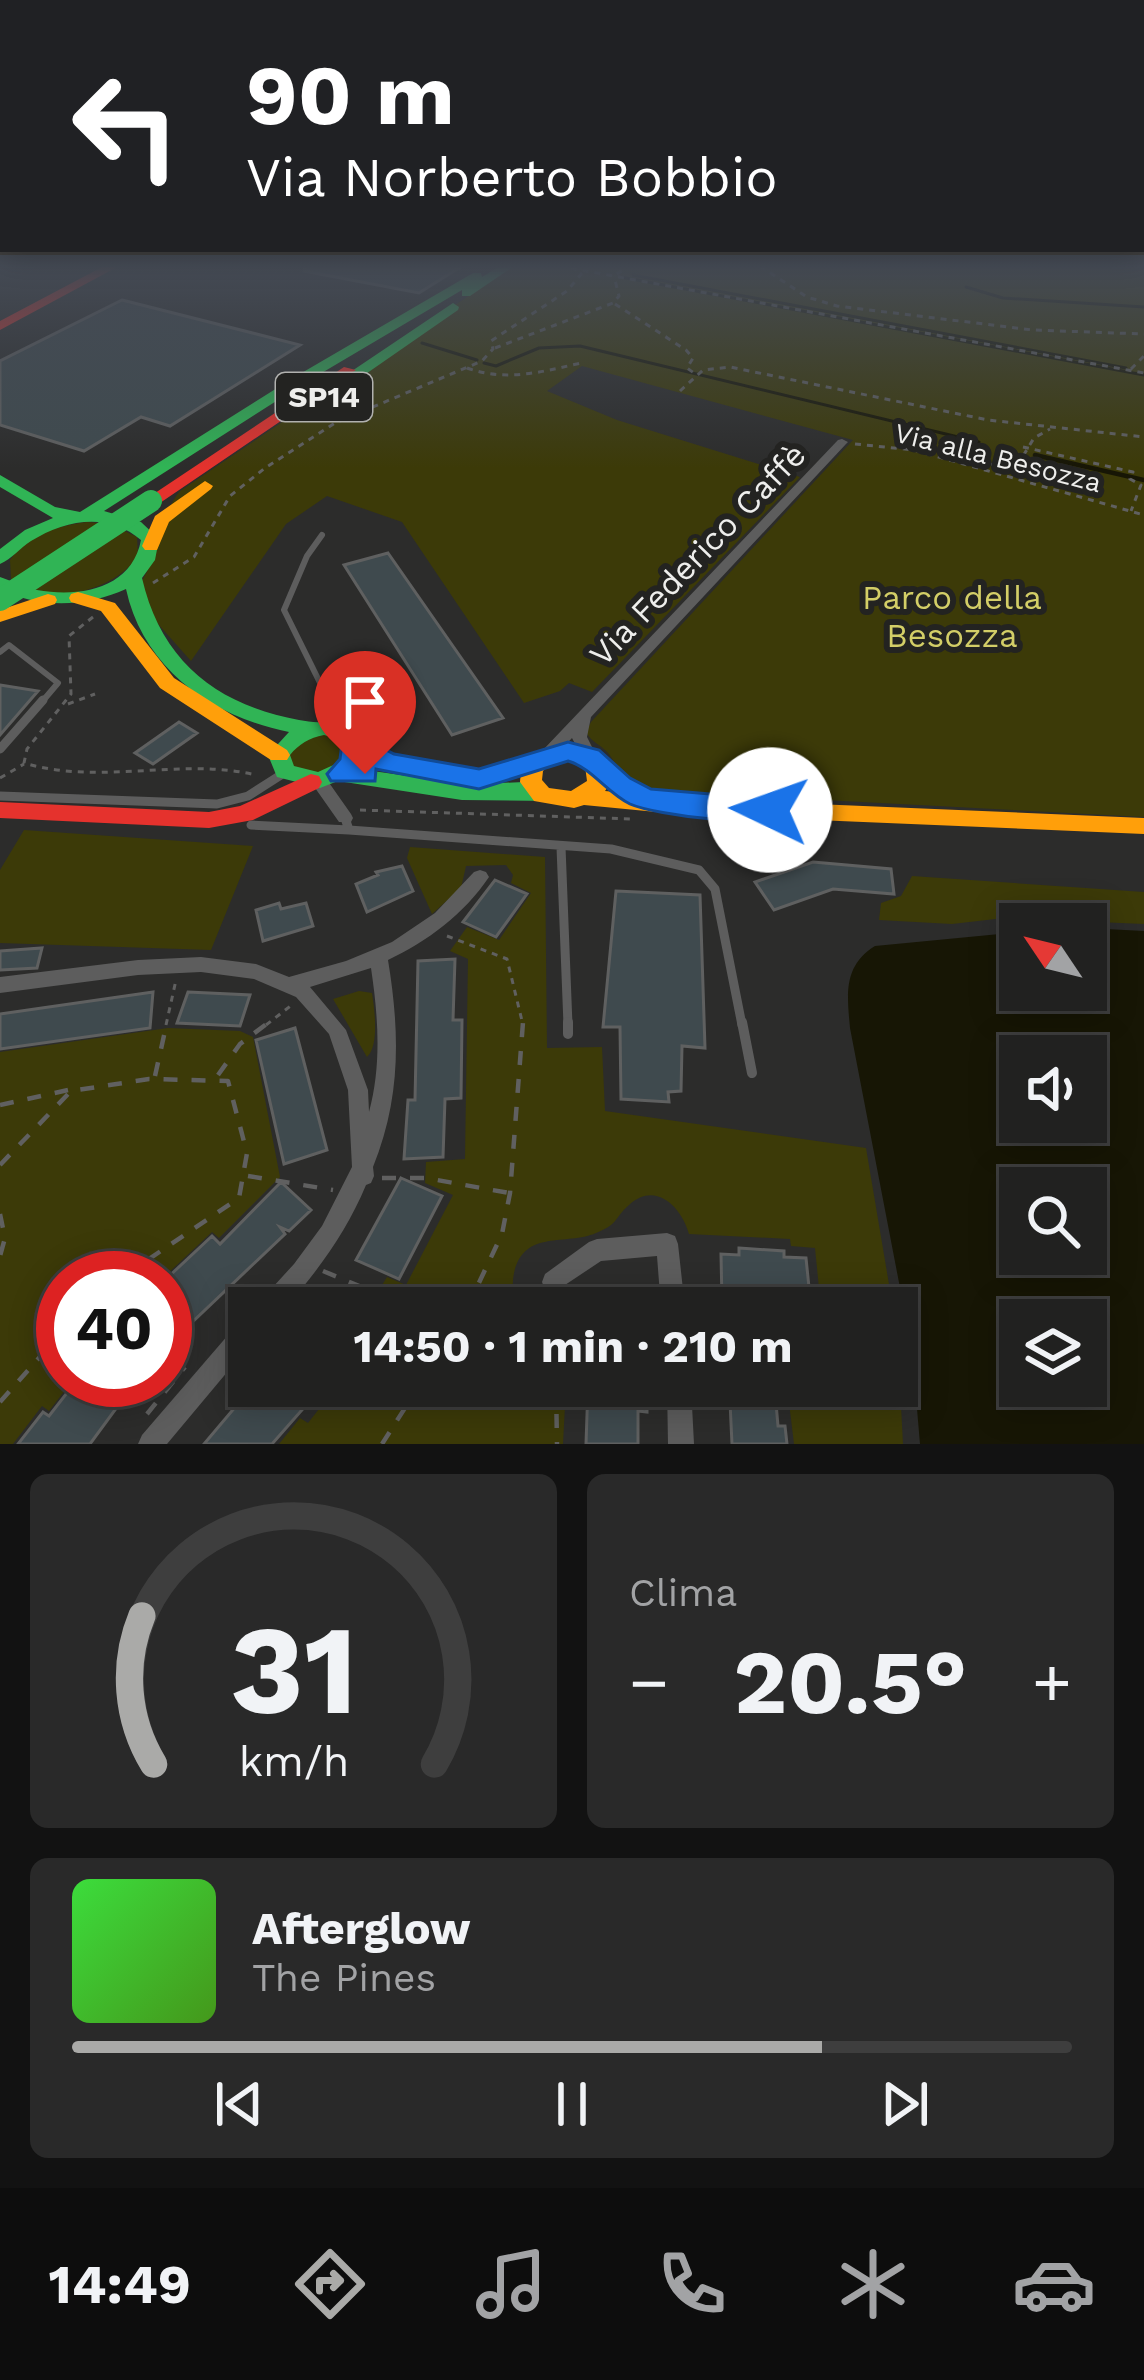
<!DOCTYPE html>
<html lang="it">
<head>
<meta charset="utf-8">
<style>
  :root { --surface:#212120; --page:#292929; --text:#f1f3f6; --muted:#a2a3a5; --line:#3e3e3e; --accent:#aaaaa8 }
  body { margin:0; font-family:"Work Sans",sans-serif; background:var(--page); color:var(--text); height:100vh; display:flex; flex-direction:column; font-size:45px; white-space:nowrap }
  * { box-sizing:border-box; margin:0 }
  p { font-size:39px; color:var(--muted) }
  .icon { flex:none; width:66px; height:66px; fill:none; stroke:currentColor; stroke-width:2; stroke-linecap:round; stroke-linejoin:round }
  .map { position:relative; height:1444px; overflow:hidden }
  .details { display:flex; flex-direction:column; gap:30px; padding:30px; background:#121212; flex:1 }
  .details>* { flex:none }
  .top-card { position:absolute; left:0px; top:0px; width:1146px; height:252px; box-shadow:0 6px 30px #0003,0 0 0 3px var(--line); background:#202124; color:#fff; overflow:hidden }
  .needle { width:78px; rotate:305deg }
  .controls { position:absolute; left:999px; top:903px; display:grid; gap:24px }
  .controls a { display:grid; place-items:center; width:108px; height:108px; border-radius:0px; background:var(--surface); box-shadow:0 6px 30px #0003,0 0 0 3px var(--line); font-size:60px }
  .speed { position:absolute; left:36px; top:1251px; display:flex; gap:24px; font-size:60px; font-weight:700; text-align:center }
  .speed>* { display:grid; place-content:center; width:156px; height:156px; border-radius:50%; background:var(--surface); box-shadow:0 6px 30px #0003,0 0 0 3px var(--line); line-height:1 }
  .speed .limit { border:18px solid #d22; background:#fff; color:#111 }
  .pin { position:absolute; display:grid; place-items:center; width:102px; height:102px; color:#fff; margin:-123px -51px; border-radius:50% 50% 50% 0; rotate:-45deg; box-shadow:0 0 12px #0007 }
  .pin .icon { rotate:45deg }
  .me { position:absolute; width:132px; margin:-66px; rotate:273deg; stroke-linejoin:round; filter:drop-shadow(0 0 9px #0008) }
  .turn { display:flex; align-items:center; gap:42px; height:252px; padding:0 48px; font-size:54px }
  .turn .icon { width:156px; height:156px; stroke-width:2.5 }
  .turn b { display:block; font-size:84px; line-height:102px }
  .big { font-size:90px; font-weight:700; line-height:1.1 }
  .details .tile { flex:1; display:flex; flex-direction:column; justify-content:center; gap:18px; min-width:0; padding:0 42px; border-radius:18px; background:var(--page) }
  .details .dial { align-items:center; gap:0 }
  .dial svg { height:312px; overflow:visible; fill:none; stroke:var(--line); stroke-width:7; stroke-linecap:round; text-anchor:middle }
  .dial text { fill:var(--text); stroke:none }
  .song { display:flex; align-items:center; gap:36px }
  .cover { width:144px; height:144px; border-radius:18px; background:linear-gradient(135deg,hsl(120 70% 55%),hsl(100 70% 35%)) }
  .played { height:12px; border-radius:6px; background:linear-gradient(90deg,var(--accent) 75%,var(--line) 75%) }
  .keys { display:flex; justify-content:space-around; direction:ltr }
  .heat { display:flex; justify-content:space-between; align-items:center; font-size:66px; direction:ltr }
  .details .tiles { flex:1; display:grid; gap:30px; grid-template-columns:1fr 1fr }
  .tile:last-child { grid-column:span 2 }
  .trip { position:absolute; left:228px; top:1287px; width:690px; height:120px; border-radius:0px; background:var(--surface); box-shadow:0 6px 30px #0003,0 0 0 3px var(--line); font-weight:700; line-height:120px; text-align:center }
  .dock { display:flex; height:192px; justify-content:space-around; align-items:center; background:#0d0d0d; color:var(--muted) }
  .dock .icon { width:84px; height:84px }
  .dock .active { color:var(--accent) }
  .dock b { font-size:54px; color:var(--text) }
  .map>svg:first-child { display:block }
</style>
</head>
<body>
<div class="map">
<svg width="1144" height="1444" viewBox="0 0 1144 1444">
  <rect width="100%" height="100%" fill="#2c2c2b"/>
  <!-- green -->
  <path fill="#3c3a08" d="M513,266h631v551l-491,-26c-27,-8 -30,-18 -45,-38 -8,-9 -16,-10 -22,-21l5,-10 262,-282 -271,-74 -35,25 70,29 183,57 -208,215 -23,-9 -9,8 -36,12 -122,-181 -75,-26 -41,28 -95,137 -41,-46 -9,-33c20,-30 17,-64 39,-91z
    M87,522l23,2 27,13 1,19c-24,36 -92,52 -127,23l-1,-19c18,-26 47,-34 77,-38z
    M322,734l18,4 8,10 -5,15 -18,11 -32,-6 -5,-13 9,-12z
    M24,830l229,16 -42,104 -211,-7v-73z
    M410,847l135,10 2,191 55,-1 3,64 261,37 27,160h-72l-6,-60 -24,-2 -1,-7 -101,-5c-7,-26 -33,-54 -60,-29 -16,14 -9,18 -33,28 -30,13 -72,-4 -82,40 -3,14 0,24 7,35h-138l-10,-8 14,-23 19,8 47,-90 -28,-12 1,-21 39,-3 3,-200 -18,-8 17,-24 32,13 32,-47 -20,-10 2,-8 -7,-10 -40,1 -5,22 -29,26 -25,-56z
    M912,876l232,16v32l-140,-6 -52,6 -73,-4 2,-17 20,-7z
    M359,991l13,2c3,19 7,53 -5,64l-34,-58z
    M168,1028l72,3 13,6 27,140 -61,61 -7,-6 -49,46h-100v102h10l-24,31 -7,-5 -29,38h-13v-392z
    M897,1329l6,115h-109l-7,-58h110z
    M337,1386h229l-3,58h-284l21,-26 8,5z"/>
  <!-- water -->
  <path fill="#171605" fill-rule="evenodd" d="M1086,928l58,3v513h-224l-8,-94 -62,-322c-3,-34 -7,-62 25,-82l145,-14v58h66zM1020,1056h66v66h-66zM1020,1188h66v66h-66zM1020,1320h66v66h-66z"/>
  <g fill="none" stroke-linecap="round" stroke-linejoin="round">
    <!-- stream-far1 -->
    <path stroke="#171605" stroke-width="3" d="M633,275l493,93
      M621,277l523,98
      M966,287l37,11 141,9
      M422,343l55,17
      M484,363l12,3 43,-18 41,-2 399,96"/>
    <!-- stream -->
    <path stroke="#171605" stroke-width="4.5" d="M1035,455l109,25"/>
  </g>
  <!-- building -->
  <path fill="#3f4a4e" stroke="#5f6060" stroke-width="3" d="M305,266h157l-43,27 -115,-22z
    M122,300l178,45 -130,81 -29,-9 -57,34 -84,-26v-64z
    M388,553l115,165 -51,17 -108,-170z
    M0,685l38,6 -38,44z
    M179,722l18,11 -44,31 -18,-11z
    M813,862l78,7 3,25 -61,-5 -59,21 -19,-28z
    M402,866l11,25 -46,21 -11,-28 22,-9 -2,-3z
    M495,880l32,14 -31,43 -33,-15z
    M616,891l84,4 5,153 -23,-2 -1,45 -13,1 1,10 -48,-3 -1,-72h-17z
    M279,903l2,6 25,-6 7,23 -50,15 -7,-31z
    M42,948l-5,20 -37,2v-19z
    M455,959l-2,61h9l-1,78 -16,1 -2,58 -39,2 4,-59h7l3,-139z
    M153,992l-3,36 -150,21v-35z
    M188,992l62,3 -10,31 -63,-3z
    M295,1028l32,122 -43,14 -28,-124z
    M401,1178l41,18 -43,83 -43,-19z
    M281,1182l30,28 -22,21 -9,-4 5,7 -120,114v-68l47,-44 8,8z
    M739,1248l45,3v6l22,1 5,49 -89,-5 -1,-48 18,1z
    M593,1292l56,4v12h-57z
    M77,1380h60l-47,64h-72l25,-32 6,4z
    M253,1386h70l-51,58h-68z
    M588,1386h59v26l-9,-1v33h-52z
    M730,1402l46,1 2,23h7l2,18h-55z"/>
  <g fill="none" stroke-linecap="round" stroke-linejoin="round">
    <!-- path-far1 -->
    <path stroke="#606060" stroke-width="3" stroke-dasharray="6 6" stroke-linecap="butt" d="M559,266l585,107
      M760,266l47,31 30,9 196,24 111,4
      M617,274l11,-8
      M615,304l71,46 7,8 -6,10 7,5
      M495,348l118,-45 6,-7 -5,-20
      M467,368c39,14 74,4 114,-5
      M1131,369l13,-13
      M680,391l23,-21 27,-3 258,53 156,17
      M855,444l59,6 230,65
      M1023,447l110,25 -3,7 11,6 -10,26
      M979,466l41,-5 14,-23 16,-9
      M153,583l41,-26 36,-61 35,-28 70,-45 147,-62 11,-12 -2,-8 76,-50 21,-25
      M93,617l-24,19 2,58 -44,55 -3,14c77,23 155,-6 232,12
      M68,704l27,-10
      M0,778l24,-14
      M360,810l272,9
      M447,936l60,23 16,66
      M166,1025l10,-45
      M266,1025l27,-21"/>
    <!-- path -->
    <path stroke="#606060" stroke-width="4.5" stroke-dasharray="14 14" stroke-linecap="butt" d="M218,1075l22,-31 29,-22
      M155,1076l12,-54
      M0,1105l68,-15
      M0,1165l71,-74 78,-12 79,2 19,72 -8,45 -118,80
      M248,1176l85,14
      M382,1178h44l83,15
      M0,1214l5,24 -5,18
      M323,1271l87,36 34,1
      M467,1308l35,-74 8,-41 13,-171
      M165,1350l17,14
      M556,1386l1,58
      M0,1402l63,-71
      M147,1414l38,-47
      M382,1444l37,-58"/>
    <!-- lane-far2 -->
    <path stroke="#5d5d5d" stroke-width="6" d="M322,535l-15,21 -23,54 46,93
      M0,652l9,-7 49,38 -17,20"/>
    <!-- lane-far1 -->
    <path stroke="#5d5d5d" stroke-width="9" d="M329,700l16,32
      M0,749l43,-49
      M0,796l217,8 31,-8 36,-23
      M345,818l4,12 262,19 88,21 16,19 27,136
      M251,825l98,5
      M561,847l7,178"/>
    <!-- lane -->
    <path stroke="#5d5d5d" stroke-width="10" d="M568,1022v12
      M742,1022l10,51"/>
    <!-- street -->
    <path fill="#5d5d5d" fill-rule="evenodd" d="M842,439l6,3 -2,2 -255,273 -4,20 10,20 -3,4h-10l-12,-23 -20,21h-10l-3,-4 3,-4 296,-311z
      M319,775l6,2 26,37 2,4 -2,4h-12l-26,-37 -2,-4 2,-4z
      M480,870l6,2 3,5c-25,37 -61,64 -101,83 12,73 13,138 -15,207l1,9 -3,7 -5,2c-19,46 -48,86 -81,123h-28l4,-8 33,-36 28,-38 30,-59 -4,-77 -19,-56 -33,-37 -42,-18 -53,-7 -63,3 -138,18v-16l138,-17 63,-3 55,7 33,13 57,-16 46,-19 43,-29 39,-41zM371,968c7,47 11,96 -2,144l-1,-22 -22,-60 -36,-43z
      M667,1233l8,3 3,8 7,64h-24l-4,-52 -56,5 -48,32 -8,-3 -3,-8 3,-8 44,-32 8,-3z
      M249,1316v30l-82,98h-29l4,-9 99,-115z
      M667,1386h24l3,58h-26z"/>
    <!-- fast -->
    <path fill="#30b455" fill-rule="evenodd" d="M500,266h14l-44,30h-8v-6l-159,94 -199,127 37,11 18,17 -4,21 -13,18c19,83 75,127 157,142 26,5 50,-1 68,23l-8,26 104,15 -5,-6 3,-6 33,-4 43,-15 8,3 3,5 -3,5 -46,17 25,-1 26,7 3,6 -3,6 -88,-1 -124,-19 -18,7 -43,-11 -9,-22 21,-23c-77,-15 -146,-64 -163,-143 -39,18 -87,20 -126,0v-12c13,4 24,11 37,13 44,8 95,-2 104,-50 -32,-28 -75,-21 -110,1 -11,7 -19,18 -31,23v-15l25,-19 28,-12 -53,-31v-12l55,32 25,5 213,-134 180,-105h8l1,4zM324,735l15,4 6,6 -5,17 -22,10 -24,-6 -4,-11c9,-11 19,-17 34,-20z
      M453,303l6,4 -1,3 -111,77h-10v-6z"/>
    <!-- slow -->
    <path fill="#ff9f0a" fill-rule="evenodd" d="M205,481l8,5 -2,3 -42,33 -12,28h-12l-3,-4 13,-30z
      M78,592l37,11 59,75 113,72 3,5 -3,5h-16l-111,-72 -59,-77 -30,-9 -2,-4 2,-4z
      M48,594l7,2 2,4 -2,4 -55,18v-12z
      M356,736l37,21 35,8 3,5 -11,8 -41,-10 -31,-20 -3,-5z
      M568,744l35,13 7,27 -5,7 72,7 467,20v16l-467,-20 -93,-9 -10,3 -40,-7 -14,-19c2,-29 23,-34 48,-38zM566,759l19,7 2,15 -16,10 -22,-3 -7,-8 1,-9 11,-10z"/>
    <!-- jam -->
    <path fill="#e5322d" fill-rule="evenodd" d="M104,266h15l-119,64v-9z
      M344,367l12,3 -199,135h-12l-2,-4z
      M311,774l8,2 3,6 -3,6 -66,32 -44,8 -209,-10v-16l209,10 31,-6z"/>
    <!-- fast-bridge -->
    <path stroke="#30b455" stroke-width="22" d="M0,600l151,-99"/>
  </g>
  <!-- sky -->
  <linearGradient id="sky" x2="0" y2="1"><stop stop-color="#181818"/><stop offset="0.57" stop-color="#454b55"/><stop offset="1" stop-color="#454b55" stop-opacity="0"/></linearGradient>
  <rect width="1144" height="468" fill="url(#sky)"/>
  <!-- route -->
  <path fill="#1a73e8" stroke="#114b97" stroke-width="3" d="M356,734l38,20 85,15 89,-27 31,8 31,28 21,11 119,10 15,11c-14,21 -130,5 -155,-6 -23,-11 -38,-36 -62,-43l-89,28 -103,-20 -1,12h-44l-4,-7 13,-15 2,-16z"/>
  <g text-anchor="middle" stroke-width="12" stroke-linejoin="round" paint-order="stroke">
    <!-- far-street labels -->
    <g font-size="27" fill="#eeeeec" stroke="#232321">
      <text transform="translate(998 458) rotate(14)" y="9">Via alla Besozza</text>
    </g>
    <!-- shield labels -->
    <rect fill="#232321" stroke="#b1b1af" stroke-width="3" x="276" y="373" width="96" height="48" rx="9"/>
    <g font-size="30" font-weight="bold" fill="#eeeeec">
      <text x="324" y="407">SP14</text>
    </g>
    <!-- street labels -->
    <g font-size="33" fill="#eeeeec" stroke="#232321">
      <text transform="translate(697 554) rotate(-46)" y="12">Via Federico Caffè</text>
    </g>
    <!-- park labels -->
    <g font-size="33" fill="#d3ce67" stroke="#232321">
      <text x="952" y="609">Parco della<tspan x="952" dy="38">Besozza</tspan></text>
    </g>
  </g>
</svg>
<div class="controls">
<a><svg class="needle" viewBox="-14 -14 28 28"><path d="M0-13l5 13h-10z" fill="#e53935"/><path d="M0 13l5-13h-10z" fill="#a2a3a5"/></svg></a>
<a><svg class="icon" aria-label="sound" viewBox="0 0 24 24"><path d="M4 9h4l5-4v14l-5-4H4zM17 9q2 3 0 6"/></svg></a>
<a><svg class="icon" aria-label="search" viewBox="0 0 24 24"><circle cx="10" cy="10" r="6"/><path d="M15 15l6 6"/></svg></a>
<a><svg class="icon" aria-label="layers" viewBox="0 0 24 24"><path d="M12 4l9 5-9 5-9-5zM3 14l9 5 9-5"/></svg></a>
</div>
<div class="speed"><div class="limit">40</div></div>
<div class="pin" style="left:365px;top:774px;background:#d93025"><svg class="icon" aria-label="arrive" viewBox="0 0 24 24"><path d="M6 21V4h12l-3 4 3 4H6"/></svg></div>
<svg class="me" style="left:770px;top:810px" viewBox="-20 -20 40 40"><circle r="19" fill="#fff"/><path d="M0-13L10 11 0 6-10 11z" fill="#1a73e8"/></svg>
<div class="trip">14:50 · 1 min · 210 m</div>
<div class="top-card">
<div class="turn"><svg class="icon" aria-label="left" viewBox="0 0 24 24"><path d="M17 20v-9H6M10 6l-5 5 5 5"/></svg><div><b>90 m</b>Via Norberto Bobbio</div></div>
</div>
</div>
<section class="details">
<div class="tiles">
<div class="tile dial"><svg viewBox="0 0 100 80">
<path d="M14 69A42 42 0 1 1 86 69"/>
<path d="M14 69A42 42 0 0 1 11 31" stroke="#aaaaa8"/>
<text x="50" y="56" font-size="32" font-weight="700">31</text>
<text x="50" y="72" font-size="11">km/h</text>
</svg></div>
<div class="tile"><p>Clima</p>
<div class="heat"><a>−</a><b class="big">20.5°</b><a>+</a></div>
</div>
<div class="tile">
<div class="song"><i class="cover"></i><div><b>Afterglow</b><p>The Pines</p></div></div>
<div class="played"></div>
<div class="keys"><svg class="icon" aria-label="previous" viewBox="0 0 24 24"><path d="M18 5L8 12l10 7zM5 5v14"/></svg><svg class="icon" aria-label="pause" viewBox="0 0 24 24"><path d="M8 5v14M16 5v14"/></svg><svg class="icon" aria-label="next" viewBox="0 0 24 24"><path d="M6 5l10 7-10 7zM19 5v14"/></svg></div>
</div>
</div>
</section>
<nav class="dock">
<b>14:49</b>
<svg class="icon active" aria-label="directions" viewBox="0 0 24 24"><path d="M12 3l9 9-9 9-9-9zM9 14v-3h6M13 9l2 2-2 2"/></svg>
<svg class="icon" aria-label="music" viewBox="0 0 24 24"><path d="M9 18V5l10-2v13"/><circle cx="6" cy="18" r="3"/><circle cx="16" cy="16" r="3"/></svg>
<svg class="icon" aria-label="phone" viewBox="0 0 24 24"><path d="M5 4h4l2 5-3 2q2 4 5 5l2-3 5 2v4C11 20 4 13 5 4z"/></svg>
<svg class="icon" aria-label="climate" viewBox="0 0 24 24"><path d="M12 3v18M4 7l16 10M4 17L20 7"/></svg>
<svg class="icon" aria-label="car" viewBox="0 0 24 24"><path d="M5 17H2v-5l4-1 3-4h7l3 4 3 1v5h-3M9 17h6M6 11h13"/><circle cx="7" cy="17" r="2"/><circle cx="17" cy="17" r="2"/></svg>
</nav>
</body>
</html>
